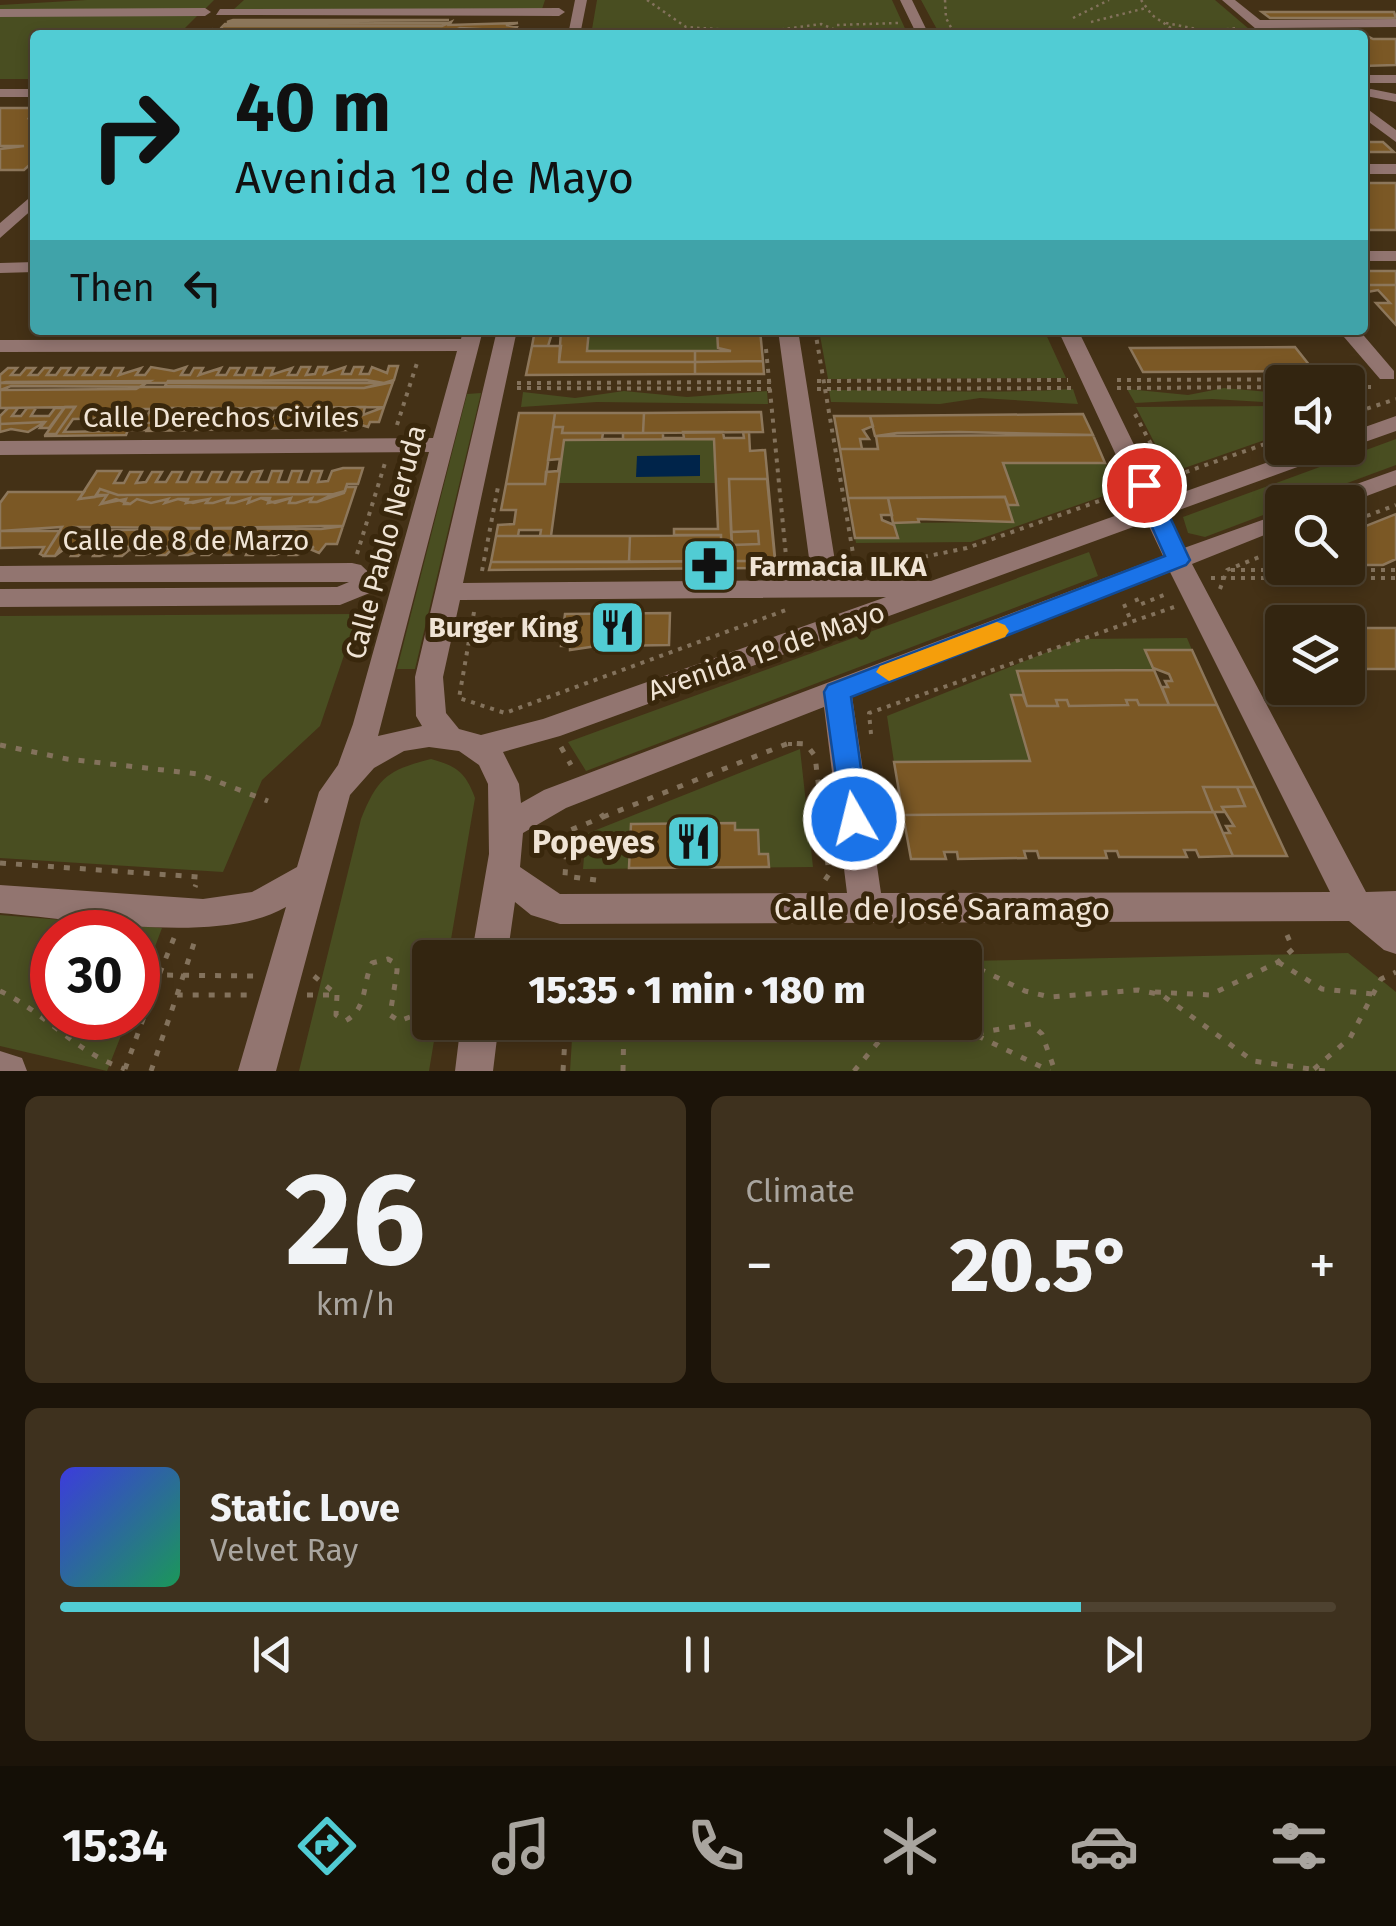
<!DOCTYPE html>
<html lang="en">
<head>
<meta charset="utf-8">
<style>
  :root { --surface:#332510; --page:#3e311e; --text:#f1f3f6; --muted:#a9a59f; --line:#4e4230; --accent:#51ccd4 }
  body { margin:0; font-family:"Fira Sans",sans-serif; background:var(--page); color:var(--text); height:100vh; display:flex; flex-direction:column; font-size:38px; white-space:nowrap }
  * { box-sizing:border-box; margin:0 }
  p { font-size:32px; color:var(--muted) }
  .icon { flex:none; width:55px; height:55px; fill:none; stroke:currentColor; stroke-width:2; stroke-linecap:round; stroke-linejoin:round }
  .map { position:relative; height:1071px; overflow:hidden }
  .details { display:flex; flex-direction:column; gap:25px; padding:25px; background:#1c1409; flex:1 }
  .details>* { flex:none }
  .top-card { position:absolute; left:30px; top:30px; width:1338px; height:305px; border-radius:10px; box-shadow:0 5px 15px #0003,0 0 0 2px var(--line); background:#51ccd4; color:#111; overflow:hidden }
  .buttons { position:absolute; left:1265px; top:365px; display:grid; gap:20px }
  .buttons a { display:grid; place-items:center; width:100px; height:100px; border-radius:10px; background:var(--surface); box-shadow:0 5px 15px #0003,0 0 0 2px var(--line); font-size:50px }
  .speed { position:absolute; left:30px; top:910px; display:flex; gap:20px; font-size:50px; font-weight:700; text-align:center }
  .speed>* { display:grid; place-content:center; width:130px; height:130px; border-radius:50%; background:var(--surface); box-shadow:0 5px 15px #0003,0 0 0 2px var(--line); line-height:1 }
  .speed .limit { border:15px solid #d22; background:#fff; color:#111 }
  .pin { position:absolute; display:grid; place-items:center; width:85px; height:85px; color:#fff; margin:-42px; border:5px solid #fff; border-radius:50%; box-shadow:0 2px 10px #0007 }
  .me { position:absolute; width:110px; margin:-55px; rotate:352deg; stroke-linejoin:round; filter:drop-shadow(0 0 8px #0008) }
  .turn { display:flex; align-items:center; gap:35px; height:210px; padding:0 40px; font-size:45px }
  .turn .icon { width:130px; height:130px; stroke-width:2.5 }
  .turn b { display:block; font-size:70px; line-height:85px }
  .then { display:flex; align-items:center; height:95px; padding:0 40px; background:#0003; gap:20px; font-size:38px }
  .big { font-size:75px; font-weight:800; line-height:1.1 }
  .details .card { flex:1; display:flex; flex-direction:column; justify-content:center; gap:15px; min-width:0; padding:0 35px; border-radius:15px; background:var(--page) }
  .details .dial { align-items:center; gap:0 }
  .dial b { font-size:130px; line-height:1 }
  .song { display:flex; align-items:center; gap:30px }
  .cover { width:120px; height:120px; border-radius:15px; background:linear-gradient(135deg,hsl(240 70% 55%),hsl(150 70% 35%)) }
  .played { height:10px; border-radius:5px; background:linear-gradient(90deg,var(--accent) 80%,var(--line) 80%) }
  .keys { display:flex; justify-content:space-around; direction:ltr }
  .heat { display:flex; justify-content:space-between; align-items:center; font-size:55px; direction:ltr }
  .details .tiles { flex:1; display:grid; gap:25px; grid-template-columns:1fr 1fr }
  .card:last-child { grid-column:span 2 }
  .trip { position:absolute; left:412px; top:940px; width:570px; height:100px; border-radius:10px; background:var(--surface); box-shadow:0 5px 15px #0003,0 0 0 2px var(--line); font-weight:800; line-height:100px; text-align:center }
  .tabs { display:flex; height:160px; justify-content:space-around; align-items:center; background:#140f06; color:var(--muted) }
  .tabs .icon { width:70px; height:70px }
  .tabs .active { color:var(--accent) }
  .tabs b { font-size:45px; color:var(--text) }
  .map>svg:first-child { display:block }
</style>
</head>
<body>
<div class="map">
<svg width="1396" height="1071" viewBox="0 0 1396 1071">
  <rect width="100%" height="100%" fill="#443116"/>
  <!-- green -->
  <path fill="#494e21" d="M87,0h127l-11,11 -203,1v-7z
    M244,0h301l-3,9 -309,1z
    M597,0h295l16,35h-317z
    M921,0h294l41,35h-316z
    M0,16h197l-19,19h-143v44h-35z
    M589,330h128v20l-130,1z
    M819,330h225l22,48 -238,1z
    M1224,388l58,5v10l-70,-4 -77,4 -8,-14 61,6z
    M1073,389l5,15 -98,-6 -40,6 -109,-2 -2,-12c82,0 162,4 244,-1z
    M624,391l63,6 80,-6 1,13 -171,-2 -76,5 2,-15 52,6z
    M481,393l-66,276h-18l70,-275z
    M1282,406v28l-112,39 -34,-66z
    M714,439l1,44h-157l6,-43z
    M1396,439v26l-100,37h-14v6l-77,29 -17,-4 -5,-16z
    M1003,463h102l13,28 -147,51 -115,1 -1,-5h42l-3,-15 119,-1 -5,-17 9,-1z
    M1089,552l9,24 -512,195 -18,-29z
    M358,614l-38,112 -58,54 -39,92 -223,-14v-242z
    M1187,638l5,12 -46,1 8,19 -137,1 6,24h-12l19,66 -136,1 -7,-46 193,-77z
    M800,749l13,118 -230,2 3,-35z
    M431,759c26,7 35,14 44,39l-27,159 -18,1v64l7,1 -8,48h-130l62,-252c17,-42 27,-49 70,-60z
    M0,915l162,13 -24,64v-60h-86v86h76l-21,53 -107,-25z
    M1348,953l48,39v79h-826l3,-48 392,-1v-61z"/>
  <!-- water -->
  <path fill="#00244a" d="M700,455v21l-64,1 1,-21z"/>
  <!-- building -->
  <path fill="#7b5825" stroke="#8d775b" stroke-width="2.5" fill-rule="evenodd" d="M1262,12h132l2,6h-126z
    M233,20h216l-222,2z
    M451,22l-2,3 69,-2 -12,2 11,2 -2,4 -55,-3 -11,5 -233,1 7,-8h219z
    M448,23l-6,3h-219l2,-2z
    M1346,30h10l17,9h23v26l-34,1v-31h-14z
    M279,33l49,1 127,-1 -181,2z
    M0,108h35l-6,10h6v42l-11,10h-24v-21l24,-3h-24z
    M1362,142h21l11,10h-32z
    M1362,183h34v47h-34z
    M1362,271h34v14h-34z
    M1362,285h34v40l-20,-22h14l-12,-13 -16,3z
    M535,330h18l-5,16h-16z
    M561,330h28l-2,21h108v11h-136z
    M717,330h43l3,31 -68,1v-11h36l-13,-3z
    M532,346h29l-2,16h136v12l-169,1z
    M1295,347l19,24 -171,1 -13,-24z
    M763,361l1,13h-69v-12z
    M389,366h9l-4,14 -10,3h-384v-8l8,-7h9l-6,7h9l6,-7h9l-6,7h9l6,-7h8l-5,7h9l5,-7h9l-5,7h9l5,-7h9l-5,7h9l5,-7h8l-4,7h9l4,-7h9l-4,7 22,-7 -5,7h9l6,-8 23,4 12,-4 -5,8h9l4,-7h9l-4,7 22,-7 -4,7h9l4,-7h9l-4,7h9l3,-7h9l-3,7h9l3,-7h9l-3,7 21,-7 -4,7h9l4,-8h9l-4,8 9,-1 3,-7h9l-3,7 21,-7 -3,7h9l3,-7h9l-3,7h9l3,-7 15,6z
    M366,380l18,3 -20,5 -199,-2 3,-5z
    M150,381l-14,8 -136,1v-7l6,-1z
    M393,382l-9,25 -242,2 -12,19 18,2h-20l-2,5 -82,1 12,-2 19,-27 -75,1v-18l11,-4 353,2zM120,418l-9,13 -47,1 9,-13z
    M65,407h10l-19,27h-10z
    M357,407h8l-2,8 21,-8 -5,15h-9l-2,5 -17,-5 -208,1 -3,5h-10l8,-12h9l4,-7 10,-1 -5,8h10l4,-8h9l-4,8h9l5,-8h9l-4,8h9l4,-8h10l-4,8h9l4,-8h9l-4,8h10l4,-8h9l-4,8h10l3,-8h10l-4,8 10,-1 3,-7h9l-3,7h9l4,-7h9l-4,7h10l3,-7h9l-3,7h10l3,-7h9l-3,7h9z
    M8,408h10l-6,8h9l6,-8h9l-5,8h18l6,-8h9l-15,20h-9l5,-6 -45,2v-8z
    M761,412l2,20 -120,1 1,-20z
    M519,413h36l-10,71h-39z
    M555,413h89l-1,20h-81l1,-6h-10z
    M1083,414l10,21 -218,1 -5,-20z
    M834,416h36l3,10 -10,4 6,9h-9l2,10h-22z
    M45,422l-17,10 -17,-3 -11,3v-8z
    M143,423l208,-1 9,1 -13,7h-9l1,-3 -192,4 2,-3h-9z
    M553,427h10l-1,6h41l-1,6h21v-6h40v5h21l-1,-6h40l1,6h20l-1,-6h6l1,19 15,-1 11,118 -287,2 2,-8 284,-1 -8,-82h-38l3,65h-11v-9h-47v-6h44l-4,-90 -150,1 -13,96h-11l1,-6h-22l-1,6h-22l2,-11 16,-1 2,-14h-15l5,-26h39l1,-12 12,-1 2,-12 -12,1z
    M959,432l134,3 12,28h-102l15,42h-10l-3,-8 -157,1 -8,-49h38l-2,-13 21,-3z
    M343,468h20l-5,16h-11l-2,7 -11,3 -216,1 -18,-6 -5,8 -16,2 18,-28h24l-7,12h10l6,-11h12l-6,11 10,-1 6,-10h10l-6,10h10l6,-10h10l-5,10h10l5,-10h10l-5,10h10l5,-10h10l-5,10h10l5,-10h10l-5,10h10l5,-10 10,-1 -5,11h11l4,-11h10l-4,11h10l4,-11h10l-4,11h10l4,-11h10l-4,11 10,-1 4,-10z
    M729,479h38l8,82h-42l-1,-16 27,-1 -1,-13 -27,1z
    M346,487h10l-13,39 -22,3 -248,-2 -18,29h-11l18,-29 -62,4v-28l8,-11h76l-5,7 28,-4 -6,9 15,-5 14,5 7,-5 14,4 17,-4 -3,4 13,-4h10l-2,4 23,-4 -3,4h7l16,-5 -2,5h7l16,-5 -2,5 13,-5h9l-2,5 23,-5 -2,5h7l16,-5 -2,4h7l27,-9z
    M100,489l18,6 216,-1 -17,8h-7l2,-4 -16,5h-7l2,-5 -16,5 -14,-5 -13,5 2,-5 -16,5h-7l2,-5 -16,5h-7l3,-4 -16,4 -15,-4 -13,4 3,-4 -17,4 -14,-4 -7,5h-6l2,-5 -25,5 6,-9h-11z
    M1005,497l8,25 -95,-3 1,3 -26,1 -5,-25z
    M848,498h40l4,17h-11l1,5 12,5 4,13h-43z
    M1396,514v45l-13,6h-35v-32z
    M321,526h22l-6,18h-11l-7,9 -16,-7 -216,1h-20l-12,9 16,-25z
    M0,531h60l-16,25 -4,-2 4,-7 -44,1z
    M758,531l1,13 -27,1 -1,-13z
    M721,535v9h11l1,17 -104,1 1,-26z
    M496,536h134l-1,26h-138z
    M120,546l9,3 185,-2 -17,8h-8l3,-6 -17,6h-7l2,-6h-11l-6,6h-7l3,-6 -18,6h-7l3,-6h-11l-7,6h-7l3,-6 -17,6h-8l3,-6h-11l-6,6h-8l4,-6 -18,6h-7l3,-5h-11l-7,6h-7l3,-6 -18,6h-7l3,-6h-11l-7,6h-7l4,-6h-10z
    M670,613l-1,32 -60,1v4h-13l1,-4 -27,4v-4h-9l4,-32z
    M1348,628h48v41h-48z
    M1145,650h47l25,55h-48l-7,-18h6l-3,-6h7l-3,-7 -16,-6z
    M1154,670l15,35h-30l-2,-5h-11l2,5 -59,1 -2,-6h-11l2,6h-31l-10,-35z
    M1011,695h12l4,11h31l-2,-6h11l2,6 59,-1 -2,-5h11l2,5h78l38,82h-52l10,25 -310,3 -9,-53 136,-1z
    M1203,787h34l8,19 -23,1 3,5h-12z
    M1237,787h18l32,69h-54l-10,-23h7l-4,-7h8l-12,-19 23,-1z
    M1214,812l19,44 -34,1 -3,-7h-12l3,7h-68l-2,-6h-12l2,7h-68l-2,-7h-13l2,7 -68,1 -1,-7h-13l2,7h-35l-8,-44z
    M735,823v7h23l1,24h9l1,13 -140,1 2,-44z"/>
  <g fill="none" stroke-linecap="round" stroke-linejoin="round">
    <!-- path-far2 -->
    <path stroke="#83725c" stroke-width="2.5" stroke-dasharray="2.5 4" stroke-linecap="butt" d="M647,0l39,27 76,5 59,-8 27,11
      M945,0l1,18 9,17
      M1141,0l11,15 29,20
      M1073,18l36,-18
      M1091,22l55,-14
      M1166,23l35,7
      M837,25l61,-2
      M207,35l7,-7
      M1181,35l55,-7"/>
    <!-- path-far1 -->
    <path stroke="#83725c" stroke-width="4" stroke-dasharray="4 6" stroke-linecap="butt" d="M815,330l41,241
      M766,349l20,207 5,12
      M1117,380l245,-1
      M817,381l251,-1
      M517,383l256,-1
      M1348,387h23
      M517,388l256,1
      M1117,388l165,-1
      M817,389l256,-1
      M1135,414l34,64 113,-40
      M1348,415l48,-16
      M397,425l20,-62
      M1348,523l48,-18
      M357,554l28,-91
      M875,567l92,-19 152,-54
      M1231,570h165
      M482,571l16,-84
      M1211,578h185
      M1220,589l7,-19 55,-22
      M1136,598l3,7 30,-12
      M1124,604l7,17
      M474,612l-15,86 46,15 281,-103
      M871,734l-2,-21 305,-106
      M788,744h11"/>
    <!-- path -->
    <path stroke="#83725c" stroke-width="5" stroke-dasharray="6 10" stroke-linecap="butt" d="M0,745l67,14 131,15 70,27
      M561,747l10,18
      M603,817l186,-74 17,1 9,12 14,118 -4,6
      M0,863l199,14 -4,10
      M596,880l-31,-4 3,-45 35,-14 -6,-10
      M174,938l-15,37 95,1
      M965,962l60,29 25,6 88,-7 24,5 91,66 72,10
      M1278,962l44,27 51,5
      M314,976l23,19
      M0,991c45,21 77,63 125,78
      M1155,992l55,3 68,-33 15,-13 -6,-14
      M177,995l19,-58
      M307,995h30
      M337,995l-1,20 9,6c23,-12 17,-37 27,-58l16,-4 9,5v7l-7,44 9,6 11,-4 20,-22
      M916,1022l43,14 72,-12 11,10 13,37
      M949,1022l101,49
      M125,1069l34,-94
      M1314,1069l36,-31 31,-59 15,-7
      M151,1071l26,-76h70
      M563,1071l3,-49
      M623,1071l1,-49
      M854,1071l27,-32 27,-17"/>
    <!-- minor -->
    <path fill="#927570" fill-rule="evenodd" d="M575,0h12l-7,35h-12z
      M900,0h12l17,35h-12z
      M1222,0h13l25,20 136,-1v8l-127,1 8,7h-14z
      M0,9l205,-1 6,4 -6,4 -205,1z
      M220,9l339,-1 6,4 -6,4 -343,-1z
      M1362,75h34v8h-34z
      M0,89h35v8h-35z
      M1371,89l25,5v8l-30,-6v-6z
      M1362,105l34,25v12l-34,-25z
      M1362,164h34v10h-34z
      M35,193v14l-35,31v-15z
      M1362,251h34v10h-34z
      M35,262v10l-35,1v-10z
      M463,330h20l-105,406 44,-10 -6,-10 -1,-39 82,-347h20l-54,253 349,-3 -34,-250h20l40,250 93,1 209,-74 -82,-177h20l83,170 147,-52h31l-3,5 -168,61 16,34 98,-35v15l-90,36 174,328 30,-1v63l-12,-4 -35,-29 -789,3 -29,-9 -16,-13 -8,56h-36l18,-104 -1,-70 -9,-19 -20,-14 -30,-4 -25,4 -30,17 -24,27 -74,276h-38l48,-164c-67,39 -209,12 -286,6v-28l203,14 49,-7 45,-25 22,-75 19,-27 15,-41 76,-272 -429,3v-14l433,-3 24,-87 -457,1v-12l461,-1zM1147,522l16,34 -619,234 -23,13 -2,-19 -16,-32 57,-16zM1170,572l160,320 -449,1 -29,-197zM886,597l-343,122 -62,16 -22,-6 -13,-16 -3,-36 17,-77zM824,707l23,186 -287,1 -40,-27 3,-34 43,-25z
      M1338,330h21l35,41v8h-14z
      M1396,416v15l-48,17h-1l1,-15z
      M1396,470v15l-48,18 -31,-1 3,-5z
      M352,563l9,2 20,19 -4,6 -37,15 -340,2v-18l337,-2 12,-5h-349v-16z
      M461,1022h38l-6,49h-38z
      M0,1051l22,7 5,13h-27z"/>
  </g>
  <!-- route -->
  <path fill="#1a73e8" stroke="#114b97" stroke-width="2.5" d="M1144,479l11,6 35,75 -4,5 -335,132 17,122 -4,8h-21l-19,-135 4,-7 337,-129 -32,-71z"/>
  <!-- slow -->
  <path fill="#f59e0b" d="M997,622l8,3 4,6 -4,6 -116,44 -13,-9 4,-6z"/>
  <!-- icons -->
  <defs>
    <symbol id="pharmacy-square" viewBox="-11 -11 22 22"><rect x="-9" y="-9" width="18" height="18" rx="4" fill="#51ccd4" stroke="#39270c"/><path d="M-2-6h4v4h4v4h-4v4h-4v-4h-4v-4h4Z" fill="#111"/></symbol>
    <symbol id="restaurant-square" viewBox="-11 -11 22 22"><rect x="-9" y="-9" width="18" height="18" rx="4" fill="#51ccd4" stroke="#39270c"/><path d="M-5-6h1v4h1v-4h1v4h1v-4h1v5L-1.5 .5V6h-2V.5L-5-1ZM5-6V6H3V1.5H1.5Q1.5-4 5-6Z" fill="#111"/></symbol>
  </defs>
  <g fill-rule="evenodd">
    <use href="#pharmacy-square" x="678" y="534" width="63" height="63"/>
    <use href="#restaurant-square" x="586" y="596" width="63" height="63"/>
    <use href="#restaurant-square" x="662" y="810" width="63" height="63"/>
  </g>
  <g text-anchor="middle" stroke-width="10" stroke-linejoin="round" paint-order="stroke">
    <!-- street labels -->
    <g font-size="28" fill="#f0e4d5" stroke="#39270c">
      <text x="221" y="427">Calle Derechos Civiles</text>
      <text x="186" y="550">Calle de 8 de Marzo</text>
      <text transform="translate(385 542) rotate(-75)" y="10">Calle Pablo Neruda</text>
      <text transform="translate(766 651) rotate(-19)" y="10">Avenida 1º de Mayo</text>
    </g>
    <!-- poi labels -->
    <g font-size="28" font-weight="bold" fill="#f0e4d5" stroke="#39270c" text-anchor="start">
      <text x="749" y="576">Farmacia ILKA</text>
      <text x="578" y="637" text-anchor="end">Burger King</text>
    </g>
    <!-- near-poi labels -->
    <g font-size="32" font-weight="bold" fill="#f0e4d5" stroke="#39270c" text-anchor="end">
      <text x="655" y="853">Popeyes</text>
    </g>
    <!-- near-street labels -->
    <g font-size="32" fill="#f0e4d5" stroke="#39270c">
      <text x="942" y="920">Calle de José Saramago</text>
    </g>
  </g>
</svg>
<div class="buttons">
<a><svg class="icon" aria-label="sound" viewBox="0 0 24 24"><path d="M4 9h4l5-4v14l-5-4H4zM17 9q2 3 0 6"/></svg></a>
<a><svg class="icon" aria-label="search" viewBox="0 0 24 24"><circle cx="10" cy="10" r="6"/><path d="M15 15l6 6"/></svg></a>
<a><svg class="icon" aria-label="layers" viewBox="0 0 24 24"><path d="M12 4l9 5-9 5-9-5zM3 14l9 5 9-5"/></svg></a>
</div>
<div class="speed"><div class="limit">30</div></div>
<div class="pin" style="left:1144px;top:485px;background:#d93025"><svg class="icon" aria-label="arrive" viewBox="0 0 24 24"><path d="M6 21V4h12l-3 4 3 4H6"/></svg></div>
<svg class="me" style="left:854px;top:819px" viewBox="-20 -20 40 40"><circle r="17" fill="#1a73e8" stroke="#fff" stroke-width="3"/><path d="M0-11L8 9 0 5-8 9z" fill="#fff"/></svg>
<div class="trip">15:35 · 1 min · 180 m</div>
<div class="top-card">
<div class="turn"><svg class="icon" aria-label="right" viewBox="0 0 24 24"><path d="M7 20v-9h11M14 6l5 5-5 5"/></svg><div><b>40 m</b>Avenida 1º de Mayo</div></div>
<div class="then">Then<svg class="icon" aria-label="left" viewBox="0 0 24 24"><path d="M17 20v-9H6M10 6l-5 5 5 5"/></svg></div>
</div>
</div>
<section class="details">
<div class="tiles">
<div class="card dial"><b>26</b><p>km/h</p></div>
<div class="card"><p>Climate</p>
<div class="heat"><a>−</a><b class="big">20.5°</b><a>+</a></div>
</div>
<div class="card">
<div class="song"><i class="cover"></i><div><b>Static Love</b><p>Velvet Ray</p></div></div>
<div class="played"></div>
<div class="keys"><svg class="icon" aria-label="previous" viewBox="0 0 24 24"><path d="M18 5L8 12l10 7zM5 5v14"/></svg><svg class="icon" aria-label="pause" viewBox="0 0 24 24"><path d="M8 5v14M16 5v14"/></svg><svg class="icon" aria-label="next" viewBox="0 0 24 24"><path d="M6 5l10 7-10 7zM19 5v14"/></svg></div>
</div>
</div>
</section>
<nav class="tabs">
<b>15:34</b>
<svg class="icon active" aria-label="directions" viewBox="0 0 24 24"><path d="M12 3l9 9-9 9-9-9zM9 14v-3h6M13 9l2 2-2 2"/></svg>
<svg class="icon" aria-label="music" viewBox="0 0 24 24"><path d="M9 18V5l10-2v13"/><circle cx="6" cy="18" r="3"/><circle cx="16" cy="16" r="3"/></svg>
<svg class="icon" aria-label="phone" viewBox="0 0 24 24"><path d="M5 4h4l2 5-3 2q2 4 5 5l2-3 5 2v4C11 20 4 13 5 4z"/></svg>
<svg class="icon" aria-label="climate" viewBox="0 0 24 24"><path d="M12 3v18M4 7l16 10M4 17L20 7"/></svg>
<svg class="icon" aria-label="car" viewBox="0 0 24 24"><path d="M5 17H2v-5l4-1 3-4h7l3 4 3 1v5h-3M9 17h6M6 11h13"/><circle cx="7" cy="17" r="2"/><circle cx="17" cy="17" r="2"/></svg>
<svg class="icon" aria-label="filters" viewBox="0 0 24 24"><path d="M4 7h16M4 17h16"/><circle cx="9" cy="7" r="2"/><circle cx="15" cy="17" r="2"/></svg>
</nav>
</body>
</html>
